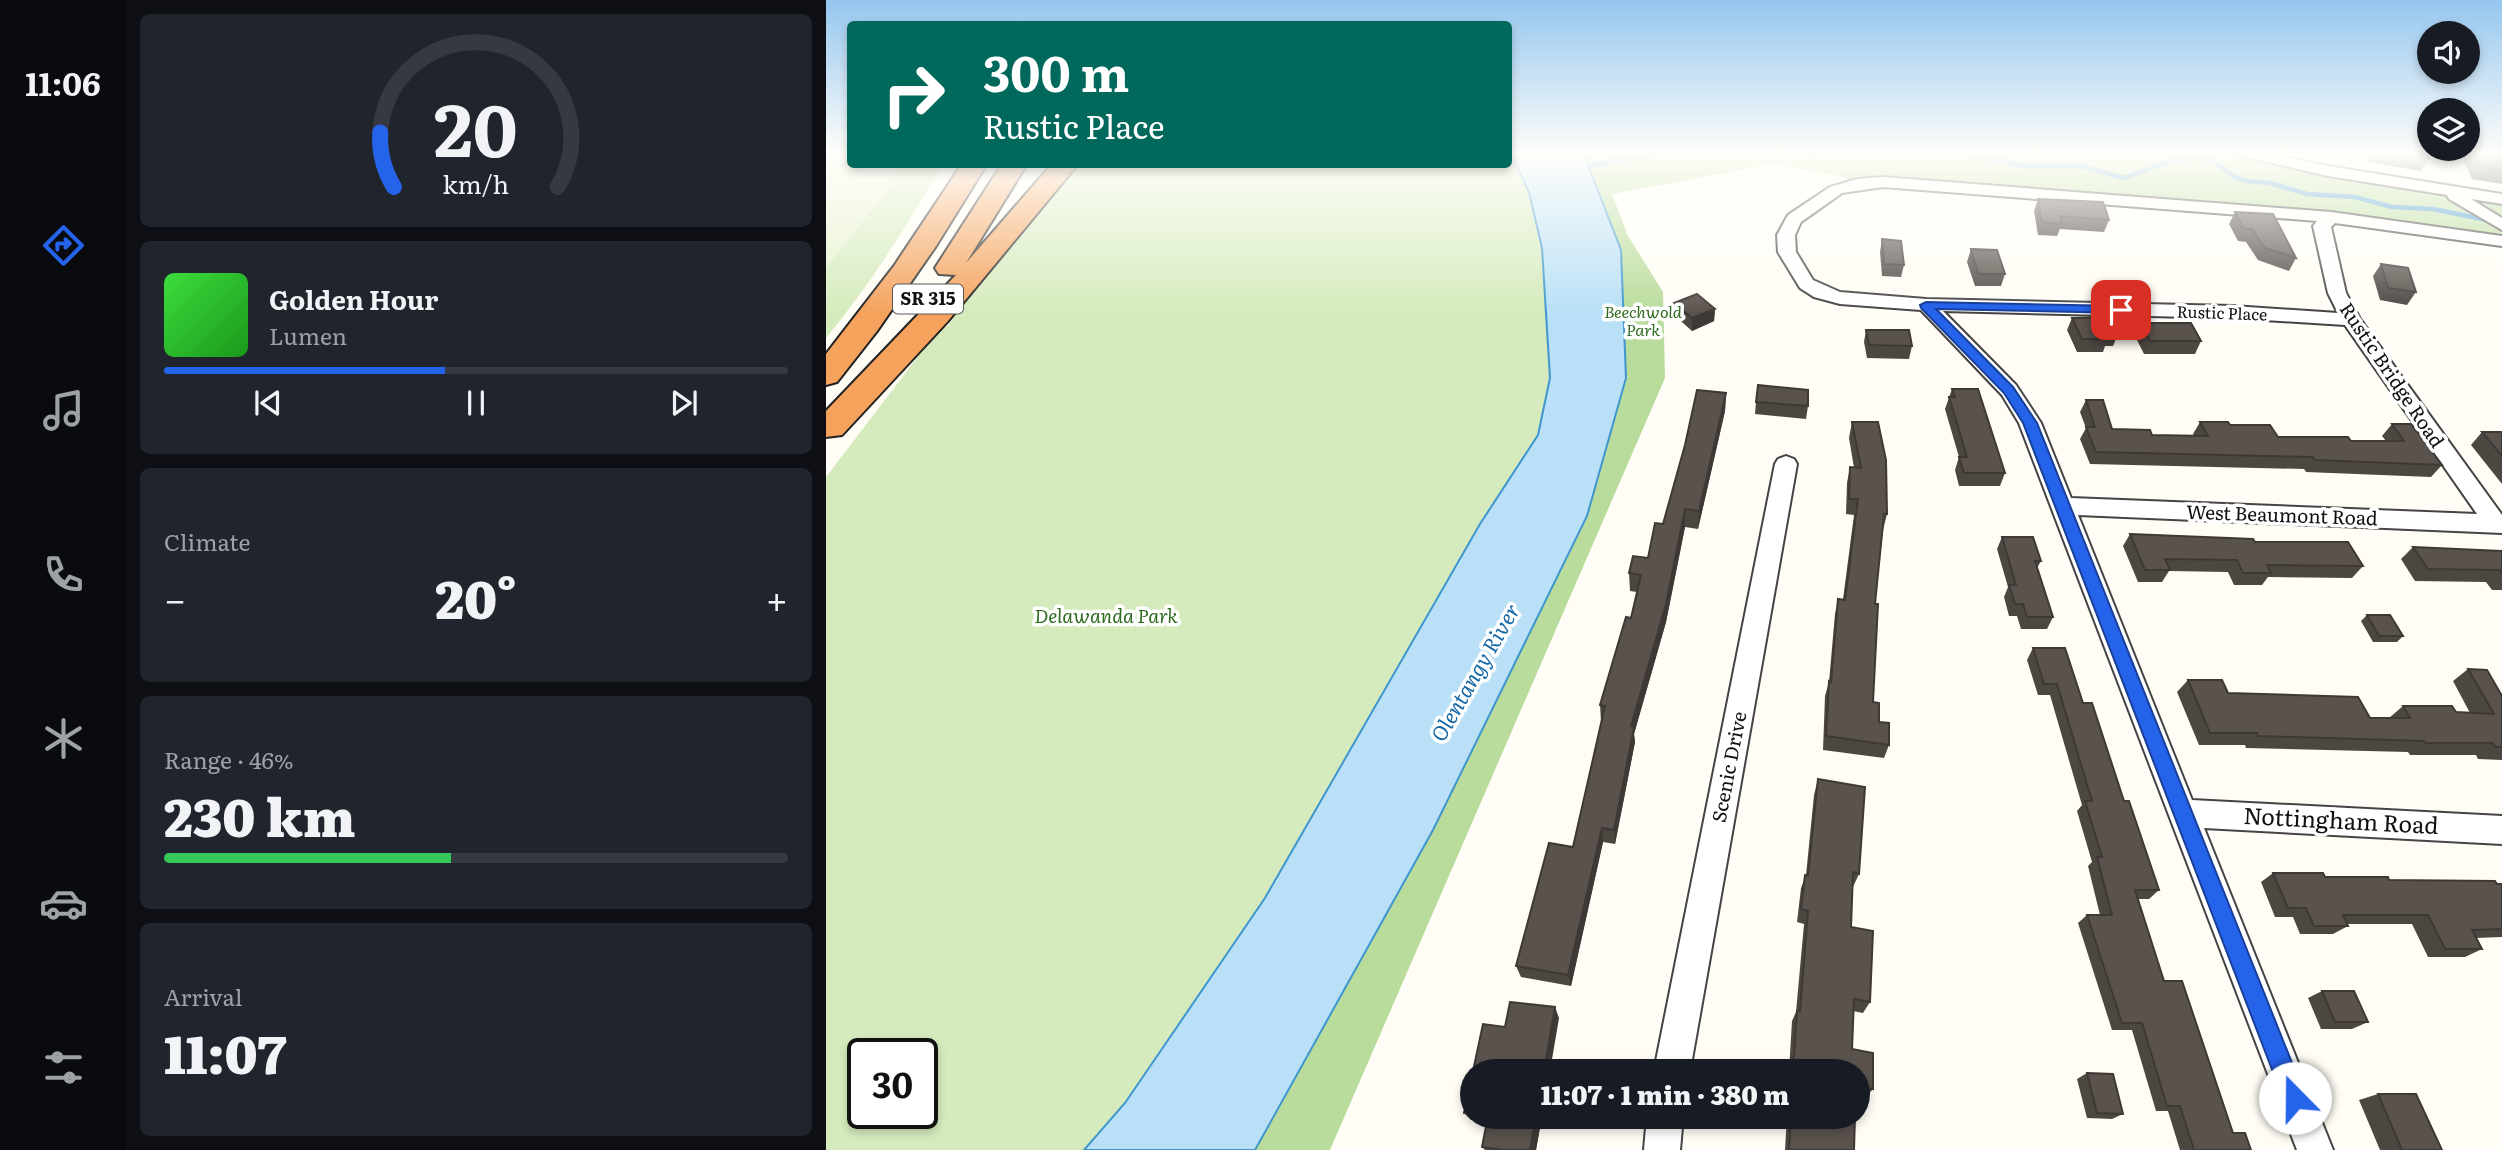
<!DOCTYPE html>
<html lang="en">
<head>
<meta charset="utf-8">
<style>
  :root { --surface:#171b24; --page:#20242c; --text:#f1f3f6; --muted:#9ea1a6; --line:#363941; --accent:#2563eb }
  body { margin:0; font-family:Literata,serif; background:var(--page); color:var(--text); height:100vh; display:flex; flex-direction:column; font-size:26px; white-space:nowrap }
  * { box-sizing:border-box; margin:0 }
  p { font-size:23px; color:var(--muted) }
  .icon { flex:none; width:38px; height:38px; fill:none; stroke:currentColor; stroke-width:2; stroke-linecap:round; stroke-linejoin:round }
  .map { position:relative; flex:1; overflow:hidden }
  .drawer { display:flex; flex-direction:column; gap:14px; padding:14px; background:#0d0f14; width:700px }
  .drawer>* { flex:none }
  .guide { position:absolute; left:21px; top:21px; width:665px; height:147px; border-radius:7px; box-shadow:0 4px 10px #0003; background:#00695c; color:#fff; overflow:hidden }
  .buttons { position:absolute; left:1591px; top:21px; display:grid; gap:14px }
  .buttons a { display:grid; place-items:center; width:63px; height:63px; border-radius:50%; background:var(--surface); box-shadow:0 4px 10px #0003; font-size:35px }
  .speed { position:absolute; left:21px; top:1038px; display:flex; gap:14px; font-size:35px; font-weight:700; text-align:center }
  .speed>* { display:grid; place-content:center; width:91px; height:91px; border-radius:50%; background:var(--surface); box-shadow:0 4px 10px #0003; line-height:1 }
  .speed .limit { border:4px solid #111; border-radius:10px; background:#fff; color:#111 }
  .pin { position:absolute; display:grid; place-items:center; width:60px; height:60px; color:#fff; margin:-30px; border-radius:14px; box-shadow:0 4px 10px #0006 }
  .me { position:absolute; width:77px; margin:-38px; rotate:338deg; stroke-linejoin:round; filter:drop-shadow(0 0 5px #0008) }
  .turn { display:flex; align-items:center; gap:24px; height:147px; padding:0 21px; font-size:32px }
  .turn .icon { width:91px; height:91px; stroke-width:2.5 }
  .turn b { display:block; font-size:49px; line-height:60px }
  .big { font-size:52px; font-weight:800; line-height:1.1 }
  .drawer .tile { flex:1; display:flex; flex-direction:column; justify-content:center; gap:10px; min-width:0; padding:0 24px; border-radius:10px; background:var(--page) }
  .drawer .dial { align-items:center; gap:0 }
  .dial svg { height:182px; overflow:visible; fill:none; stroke:var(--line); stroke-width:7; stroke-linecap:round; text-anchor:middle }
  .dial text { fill:var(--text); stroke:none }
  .song { display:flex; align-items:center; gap:21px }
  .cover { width:84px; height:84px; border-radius:10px; background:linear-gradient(135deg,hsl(120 70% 55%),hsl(120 70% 35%)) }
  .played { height:7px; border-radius:4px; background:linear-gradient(90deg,var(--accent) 45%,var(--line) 45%) }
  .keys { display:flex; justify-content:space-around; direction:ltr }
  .heat { display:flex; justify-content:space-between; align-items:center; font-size:38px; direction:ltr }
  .charge { height:10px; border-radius:5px; background:linear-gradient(90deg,#34c759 46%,var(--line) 0) }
  .trip { position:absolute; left:634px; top:1059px; width:410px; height:70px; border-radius:35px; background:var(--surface); box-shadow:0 4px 10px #0003; font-weight:800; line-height:70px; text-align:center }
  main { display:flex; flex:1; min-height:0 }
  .menu { display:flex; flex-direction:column; width:126px; justify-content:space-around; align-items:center; background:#090b0e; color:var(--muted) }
  .menu .icon { width:49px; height:49px }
  .menu .on { color:var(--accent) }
  .menu b { font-size:32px; color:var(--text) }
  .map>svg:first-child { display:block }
</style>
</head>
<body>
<main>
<nav class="menu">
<b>11:06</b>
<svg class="icon on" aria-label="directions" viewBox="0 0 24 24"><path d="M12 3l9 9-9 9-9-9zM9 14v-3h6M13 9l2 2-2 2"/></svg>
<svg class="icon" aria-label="music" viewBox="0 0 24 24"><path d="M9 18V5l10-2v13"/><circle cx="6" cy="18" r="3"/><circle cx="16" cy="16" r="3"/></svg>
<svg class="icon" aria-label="phone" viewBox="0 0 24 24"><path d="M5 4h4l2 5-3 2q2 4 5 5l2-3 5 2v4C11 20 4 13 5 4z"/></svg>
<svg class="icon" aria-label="climate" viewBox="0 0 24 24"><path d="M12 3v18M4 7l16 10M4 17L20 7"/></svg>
<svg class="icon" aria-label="car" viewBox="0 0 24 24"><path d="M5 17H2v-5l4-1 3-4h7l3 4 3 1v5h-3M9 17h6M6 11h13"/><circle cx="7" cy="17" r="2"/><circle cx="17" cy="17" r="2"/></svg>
<svg class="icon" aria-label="filters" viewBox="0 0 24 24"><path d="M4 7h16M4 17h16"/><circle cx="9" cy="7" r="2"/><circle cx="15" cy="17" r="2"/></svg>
</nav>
<section class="drawer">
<div class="tile dial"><svg viewBox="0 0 100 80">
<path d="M14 69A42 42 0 1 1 86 69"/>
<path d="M14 69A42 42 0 0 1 8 45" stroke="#2563eb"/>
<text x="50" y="56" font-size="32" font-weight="700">20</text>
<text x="50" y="72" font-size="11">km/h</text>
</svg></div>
<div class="tile">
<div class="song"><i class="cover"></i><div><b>Golden Hour</b><p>Lumen</p></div></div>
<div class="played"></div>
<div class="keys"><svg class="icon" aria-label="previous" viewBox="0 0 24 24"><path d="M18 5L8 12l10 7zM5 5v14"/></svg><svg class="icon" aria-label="pause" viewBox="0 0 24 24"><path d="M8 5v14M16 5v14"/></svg><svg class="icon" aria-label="next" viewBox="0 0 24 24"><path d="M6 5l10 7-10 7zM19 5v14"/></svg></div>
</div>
<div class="tile"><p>Climate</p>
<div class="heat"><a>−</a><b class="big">20°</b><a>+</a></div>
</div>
<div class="tile"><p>Range · 46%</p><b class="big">230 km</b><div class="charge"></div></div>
<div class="tile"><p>Arrival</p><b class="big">11:07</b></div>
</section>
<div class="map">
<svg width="1676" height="1150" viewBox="0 0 1676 1150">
  <rect width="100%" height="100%" fill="#fffdf5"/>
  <!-- green -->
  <path fill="#d5ebbd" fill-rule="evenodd" d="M683,152l20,40 13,56 8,130 -12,57 -58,89 -215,374 -140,205 -41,47h-258v-673l113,-148 9,-3 39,-57 89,-104 432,-1zM37,1054h59v59h-59z
    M76,165h40c-35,60 -71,119 -116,173v-71l65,-81z"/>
  <!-- forest -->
  <path fill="#b9dc9c" d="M757,152h537l23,5 22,-5h77l24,7 236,40v42c-213,-31 -434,-49 -650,-56l-7,-8 -72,-13 -161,30 16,42 35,56 2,86 -335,772h-75l178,-320 193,-452 -3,-42z"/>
  <!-- pitch -->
  <path fill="#e6f2cf" d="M0,152h24v12l52,1 -11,21 -65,81z"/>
  <!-- water -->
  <path fill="#b9e0f7" stroke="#3f96cf" stroke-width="2" d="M684,152h73l38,98 5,128 -39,138 -154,314 -178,320h-171l41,-47 140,-205 215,-374 58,-89 12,-57 -8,-130 -13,-56z"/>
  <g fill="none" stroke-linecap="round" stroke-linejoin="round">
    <!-- stream -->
    <path stroke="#3f96cf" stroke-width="4.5" d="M977,152l11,3 8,-3
      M1130,152l69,14h56l43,12 38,-14 35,-8 17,6 22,16 11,3 23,2 37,11 48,3 37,10 41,2 59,12
      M763,166l76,-14"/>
    <defs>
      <path id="minor" d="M1408,152h28l66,14 174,28v10l-31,-5 31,19v12l-53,-31 -2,-4 -119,-19 -91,-21z
        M1057,177l448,35 171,24v10l-167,-23 -4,4 15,66 14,26 142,196v18l-424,-18 114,285 310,16v28l-298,-16 129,322h-36l-278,-727 -17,-28 -81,-85 -81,-6 -26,-7 -14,-9 -22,-36 -1,-17 11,-20 42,-28 27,-8zM1057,187l434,34 -4,5 15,67 10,20 -105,-7 -307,-7 -86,-7 -27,-12 -17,-28 -1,-17 6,-13 41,-29zM1117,311l290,7 112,7 132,189 -406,-16 -30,-75 -25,-38z
        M960,456l8,3 3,5 -107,607h-36l121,-607 3,-5z
        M821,1116h36l-3,34h-36z"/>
      <path id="motorway" d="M136,164h25l-51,82 -59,85 -40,51 -11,3v-31l68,-88z
        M176,164h25l-61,99 86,-99h26l-130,157 -106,114 -16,2v-26l130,-136 -17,-1 -4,-6z"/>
    </defs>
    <!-- minor casing -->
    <use href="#minor" stroke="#444" stroke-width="4"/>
    <!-- motorway casing -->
    <use href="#motorway" stroke="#222" stroke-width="4"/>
    <!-- minor -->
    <use href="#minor" fill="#fff" fill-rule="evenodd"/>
    <!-- motorway -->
    <use href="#motorway" fill="#f5a25d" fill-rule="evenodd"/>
  </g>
  <!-- wall -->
  <path fill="#4d4742" d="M1541,152h61l1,7 -8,12 -53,-9z
    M1634,152h42v32l-30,-5z
    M1212,199l71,21 -5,12 -44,-3 -3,7 -19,-1 -4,-24z
    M1409,212l61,46 -7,13 -31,-11 -12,-18 -8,-1 -9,-17z
    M1056,239l22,26 -3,12 -19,-1 -2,-24z
    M1145,249l34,25 -4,12h-26l-8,-24z
    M1555,264l35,28 -9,13 -27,-5 -7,-24z
    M848,303l41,6 -1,12 -22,10 -18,-16z
    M1246,318l46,16 -5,12h-8l-2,6h-26l-10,-22z
    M1314,323l61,18 -6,13h-51l-9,-18z
    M1040,330l46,16 -3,13 -42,-1 -3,-16z
    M1126,389l53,84 -5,13h-41l-4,-16 4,-13 -14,-48z
    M900,393l-1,18 -27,118 -13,-2 -19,95 -32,112 1,8 -20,102 -12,-2 -32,144 -50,-9 -5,-11 57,-119 28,-125 -1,-17 31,-87 6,-26 -7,-1 -1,-18 19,-15 15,-34z
    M1260,400l26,29 40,6 42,1 -1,-2 7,-12 30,3 48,12 73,4h35l-4,-5 10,-12 50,41 -11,12 -125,-5 -2,-3 -214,-5 -10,-25 6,-11 -6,-16z
    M930,402l52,4 -2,13 -51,-5z
    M1026,422l35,92 -4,16 -8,74 -2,98 6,20 10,23 -5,13 -61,-8 2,-54 4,-14 6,-68 3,-15h5l11,-84 -8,-1 1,-31 3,-16 4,1 -5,-30z
    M1656,432h20v52l-31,-39z
    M1304,534l125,8 108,24 -11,12 -84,-1 -6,8h-28l-6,-13 -59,-1 -7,11h-24l-15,-36z
    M1176,537l39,24 -4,7 16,49 -6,12h-26l-4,-13h-8l-5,-19 4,-10 -11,-38z
    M1587,547l89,4v39h-10l-6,-8 -71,-1 -14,-22z
    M1541,615l36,21 -6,6h-24l-12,-21z
    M1207,648l50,55 41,98 35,89 -10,9h-11l26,82 69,152 18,17h-71l-12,-39h-12l-24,-81h-20l-34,-107 9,-8h13l-12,-49 4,-4 -15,-51 5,-6 -32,-110h-12l-11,-35z
    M1642,669l34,27v64l-24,-1 -2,-4h-66l-2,-3 -162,-4 -1,-3h-46l-22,-53 11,-12 40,13 142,25h19l14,-12 67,7 -17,-32z
    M992,779l41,95 -6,13 -2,40 19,75 -7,11 -10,-2 -1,38 21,40 -7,8 -9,-1v-25h-68l3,-50 4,-9 8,-88 -7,-2 4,-34 5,-13 8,-80z
    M1447,873l52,4 177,7v53l-26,1 6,11 -17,8h-37l-16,-33h-65l1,2 -15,8h-33l-7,-17h-18l-14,-35z
    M1496,991l46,31 -16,7h-31l-13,-31z
    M1261,1073l36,41 -11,5 -25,-1 -10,-39z
    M646,1076v40h70l-6,34h-51l-3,-3 5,-25 -16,-2 -7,-7z
    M1552,1094l64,56h-62l-21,-50z
    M961,1116h68l-1,34h-69z"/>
  <!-- shaded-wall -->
  <path fill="#3f3936" d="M889,309l-1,12 -22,10v-13z
    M900,393l-1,18 -27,118 1,-18z
    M859,509v18l-19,95 -32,112 1,8 -20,102 -1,-14 17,-104z
    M776,828l1,14 -32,144 -3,-11z
    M729,1007l4,11 -9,53h-6z
    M710,1116h6l-6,34h-6z"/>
  <!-- building -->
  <path fill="#5a524d" stroke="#3f3936" stroke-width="2" d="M1561,152h41l1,7z
    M1647,152h29v19l-22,-4z
    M1212,199l65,3 6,18 -49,-4 2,8 -20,-2z
    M1409,212l38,2 23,44 -31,-10 -13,-19h-8z
    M1056,239l19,2 3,24 -20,-1z
    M1145,249l26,1 8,24h-27z
    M1555,264l27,4 8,24 -28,-4z
    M871,294l18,15 -23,9 -18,-15z
    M1284,317l8,17h-12l3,5h-27l-10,-21z
    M1314,323h51l10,18h-51z
    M1040,330h43l3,16 -43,-1z
    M932,385l50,5v16l-52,-4z
    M1126,389h26l27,84h-41l-5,-16h8l-18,-60h6z
    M871,390l29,3 -27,118 -14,-2 -19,95 -35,122 3,1 -20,103 -12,-2 -34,147 -52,-9 33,-123 24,4 32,-141 -5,-1 26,-88 5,1 10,-43 -12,-2 4,-17 15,2 7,-35 8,1 22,-79z
    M1260,400h17l9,29 38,1 2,5 56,1 -8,-14h28l2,3h40l8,12h70l3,4h53l-12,-17h19l31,41 -127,-5 -2,-3 -217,-5 -10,-25h9z
    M1026,422h26l8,38 1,54h-3l-9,90h3l-5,98 6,1v19l10,1v22l-63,-9 3,-55 2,1 7,-83 7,1 13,-101h-9l1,-32 11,1z
    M1656,432h20v24z
    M1304,534l123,5 2,3h93l15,24 -96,-1 4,8h-28l-6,-13 -72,-1 5,11h-25z
    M1176,537h31l8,24h-6l18,56h-26l-4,-13h-8l-6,-19h7z
    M1587,547l89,4v22l-2,-3 -72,-1z
    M1541,615h23l13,21h-24z
    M1207,648h32l18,55h9l32,98h5l30,89h-24l29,91h18l51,152h12l6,17h-57l-14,-44h-13l-25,-83h-20l-35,-108h25l-15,-58h5l-17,-56h7l-35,-117h-13z
    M1642,669l19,1 15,26v51h-7l-2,-4h-68l-1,-2 -166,-5 -1,-3h-47l-22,-53h34l6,13 130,4 12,21h40l-7,-12h49l4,6 38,2z
    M992,779l47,8 -6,87 -6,-2 -2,55 22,4 -3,71 -16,-3 -2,50 21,4v36l-16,-2v-16h-64l4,-60h3l8,-100 -7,-2 4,-34 3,1z
    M1447,873h50l2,4h63l1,3 106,1 2,3h5v45l-30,1 10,19h-37l-17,-34h-85l5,11h-34l-8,-18h-18z
    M1496,991h32l14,31h-33z
    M684,1002l45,5 -11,64h-71l10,-47 22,3z
    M1261,1073l26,1 10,40 -26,-1z
    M646,1076v38l-8,-1z
    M1552,1094h38l26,56h-40z
    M662,1116h48l-6,34h-27l-21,-3z
    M965,1116h64l-1,34h-65z"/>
  <!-- sky -->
  <linearGradient id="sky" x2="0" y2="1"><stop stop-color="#95c6ee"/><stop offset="0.49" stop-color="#fffefa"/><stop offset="1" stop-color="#fffefa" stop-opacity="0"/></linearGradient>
  <rect width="1676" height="313" fill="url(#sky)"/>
  <!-- route -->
  <path fill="#2563eb" stroke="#184099" stroke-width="2" d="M1100,302l195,4 6,4 -6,3 -185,-4 77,78 24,36 269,675 -3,8 -8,4 -9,-4 -3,-8 -260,-675 -19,-30 -83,-85 -1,-3z"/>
  <g text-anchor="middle" stroke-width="7" stroke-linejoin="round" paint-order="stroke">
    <!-- far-park labels -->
    <g font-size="16" font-style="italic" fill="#2f6b1f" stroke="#fff">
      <text x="817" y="318">Beechwold<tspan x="817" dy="18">Park</tspan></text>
    </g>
    <!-- far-street labels -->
    <g font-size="16" fill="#111" stroke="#fff">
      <text transform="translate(1396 313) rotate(2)" y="6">Rustic Place</text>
    </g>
    <!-- shield labels -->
    <rect fill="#fff" stroke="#585858" stroke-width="2" x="67" y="284.5" width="70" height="29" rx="5"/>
    <g font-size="18" font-weight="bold" fill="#111">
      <text x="102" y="305">SR 315</text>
    </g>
    <!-- street labels -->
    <g font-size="19" fill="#111" stroke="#fff">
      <text transform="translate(1566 375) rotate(56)" y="7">Rustic Bridge Road</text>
      <text transform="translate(1456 515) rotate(2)" y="7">West Beaumont Road</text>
      <text transform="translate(903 767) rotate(-79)" y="7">Scenic Drive</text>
    </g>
    <!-- park labels -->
    <g font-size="19" font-style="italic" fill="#2f6b1f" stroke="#fff">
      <text x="280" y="623">Delawanda Park</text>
    </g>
    <!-- water labels -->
    <g font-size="21" font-style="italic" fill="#1768a6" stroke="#fff">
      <text transform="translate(650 673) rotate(-60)" y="7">Olentangy River</text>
    </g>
    <!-- near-street labels -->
    <g font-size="23" fill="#111" stroke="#fff">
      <text transform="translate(1515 821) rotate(3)" y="8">Nottingham Road</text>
    </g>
  </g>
</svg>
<div class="buttons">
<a><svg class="icon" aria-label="sound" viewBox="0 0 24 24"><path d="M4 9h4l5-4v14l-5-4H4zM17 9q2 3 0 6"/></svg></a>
<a><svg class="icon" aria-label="layers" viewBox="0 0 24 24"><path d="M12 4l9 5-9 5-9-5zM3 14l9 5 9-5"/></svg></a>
</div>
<div class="speed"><div class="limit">30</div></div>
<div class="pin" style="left:1295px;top:310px;background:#d93025"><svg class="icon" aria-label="arrive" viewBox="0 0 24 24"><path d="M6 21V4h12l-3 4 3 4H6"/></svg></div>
<svg class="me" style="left:1469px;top:1098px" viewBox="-20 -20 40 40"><circle r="19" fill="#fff"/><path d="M0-13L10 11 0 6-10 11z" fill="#2563eb"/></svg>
<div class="trip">11:07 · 1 min · 380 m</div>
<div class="guide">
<div class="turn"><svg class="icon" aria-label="right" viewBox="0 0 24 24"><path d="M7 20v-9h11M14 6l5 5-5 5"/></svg><div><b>300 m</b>Rustic Place</div></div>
</div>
</div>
</main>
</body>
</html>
